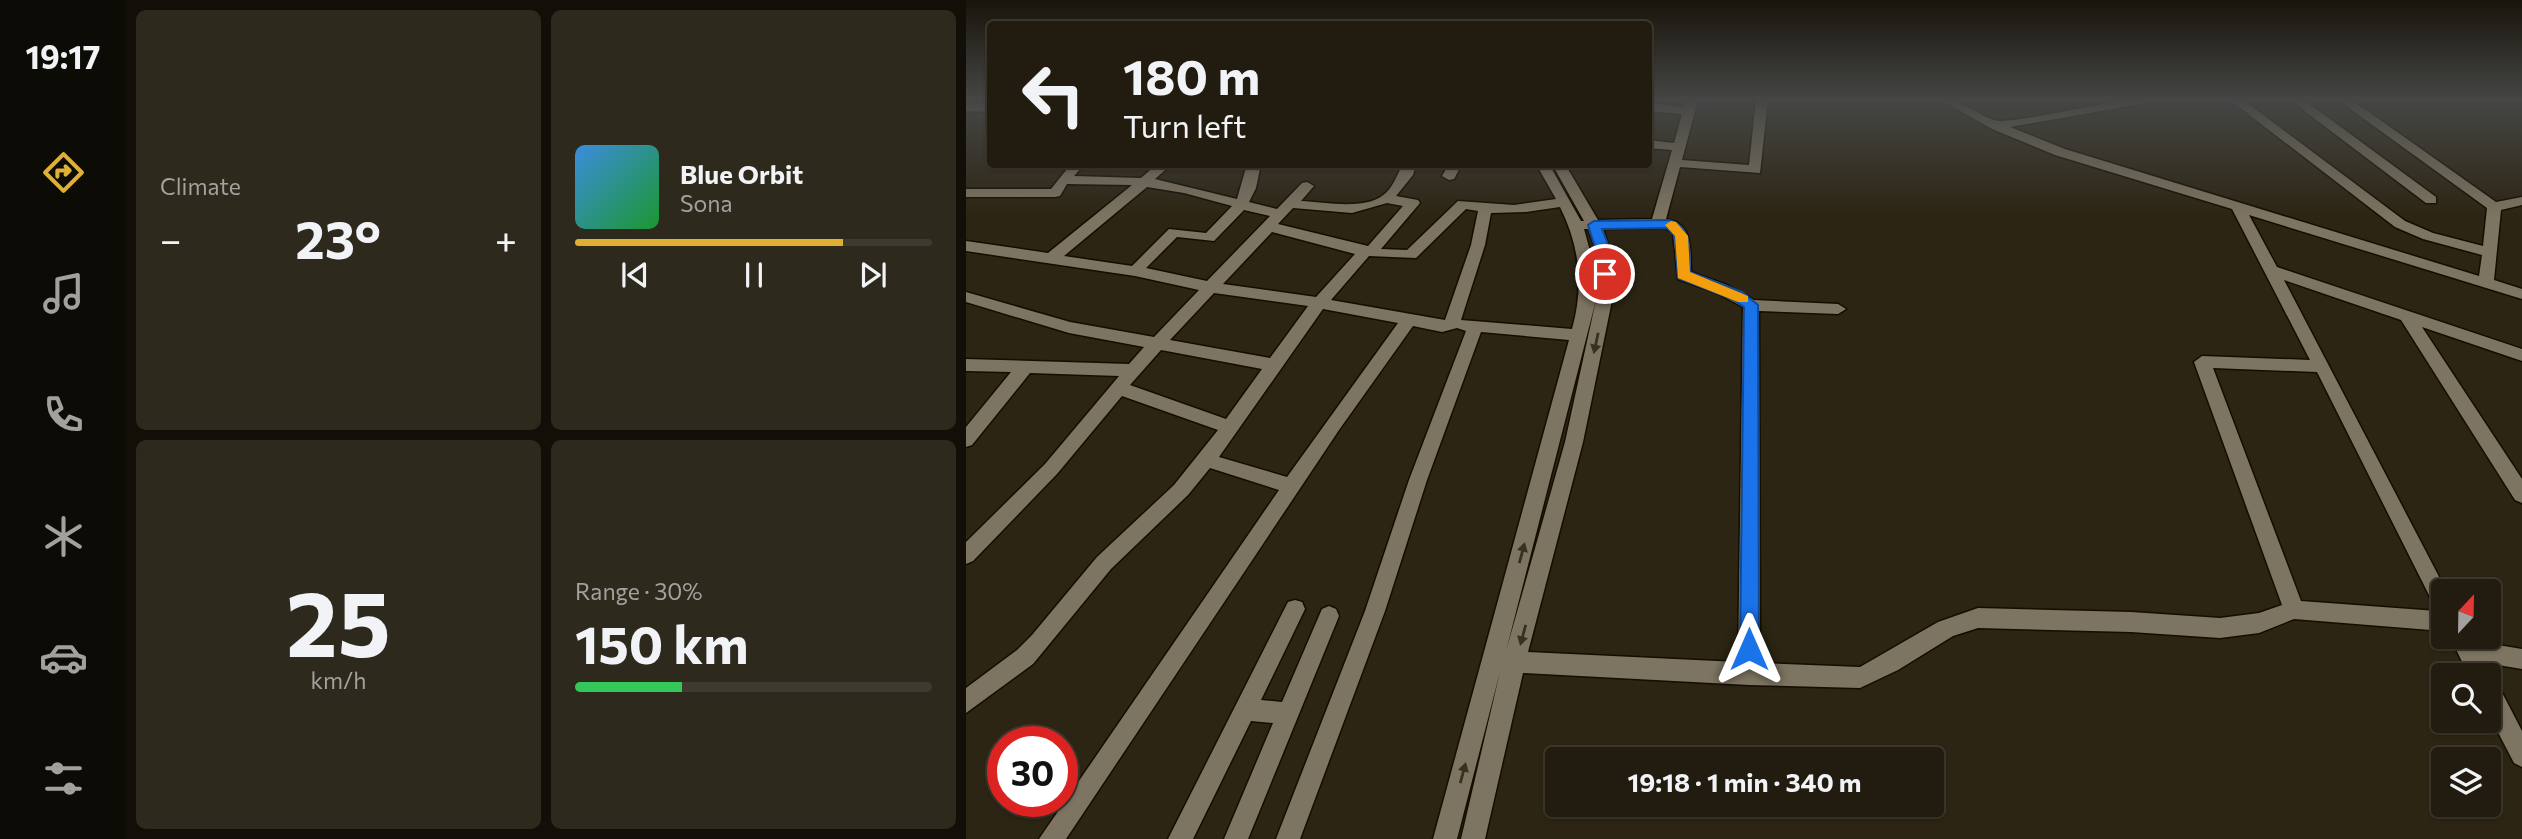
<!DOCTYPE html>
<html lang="en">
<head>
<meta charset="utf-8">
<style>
  :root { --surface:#211c0f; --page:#2d291d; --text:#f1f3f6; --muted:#a2a19e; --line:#3e3a2f; --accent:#dfb034 }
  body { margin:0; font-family:Commissioner,sans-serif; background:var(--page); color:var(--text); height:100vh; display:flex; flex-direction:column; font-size:26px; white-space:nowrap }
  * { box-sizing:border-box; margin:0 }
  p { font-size:23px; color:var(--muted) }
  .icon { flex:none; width:38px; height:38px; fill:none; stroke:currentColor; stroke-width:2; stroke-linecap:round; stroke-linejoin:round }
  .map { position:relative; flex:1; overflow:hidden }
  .side { display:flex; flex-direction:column; gap:10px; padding:10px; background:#120f08; width:840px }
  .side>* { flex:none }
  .banner { position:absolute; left:21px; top:21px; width:665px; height:147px; border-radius:7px; box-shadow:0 2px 5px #0004,0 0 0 2px var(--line); background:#211c0f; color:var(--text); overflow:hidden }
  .needle { width:46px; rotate:22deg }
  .buttons { position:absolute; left:1465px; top:579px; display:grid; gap:14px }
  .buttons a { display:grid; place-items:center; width:70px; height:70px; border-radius:7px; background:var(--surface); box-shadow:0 2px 5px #0004,0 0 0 2px var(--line); font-size:35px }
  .speed { position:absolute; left:21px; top:726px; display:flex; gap:14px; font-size:35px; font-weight:700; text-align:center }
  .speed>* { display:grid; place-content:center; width:91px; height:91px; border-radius:50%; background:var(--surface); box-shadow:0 2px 5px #0004,0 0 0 2px var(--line); line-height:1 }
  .speed .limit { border:10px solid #d22; background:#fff; color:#111 }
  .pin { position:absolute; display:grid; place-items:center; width:60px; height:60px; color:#fff; margin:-30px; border:4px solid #fff; border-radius:50%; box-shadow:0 2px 7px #0007 }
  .me { position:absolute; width:77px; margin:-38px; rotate:0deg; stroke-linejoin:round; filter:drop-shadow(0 0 5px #0008) }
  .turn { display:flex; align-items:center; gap:24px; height:147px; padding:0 21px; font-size:32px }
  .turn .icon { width:91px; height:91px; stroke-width:2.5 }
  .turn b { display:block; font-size:49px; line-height:60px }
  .big { font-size:52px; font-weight:700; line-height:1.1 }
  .side .widget { flex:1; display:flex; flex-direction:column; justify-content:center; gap:10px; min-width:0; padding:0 24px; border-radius:10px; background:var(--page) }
  .side .dial { align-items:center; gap:0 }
  .dial b { font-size:91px; line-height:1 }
  .song { display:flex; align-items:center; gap:21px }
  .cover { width:84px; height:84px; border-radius:10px; background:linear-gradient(135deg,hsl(210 70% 55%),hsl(130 70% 35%)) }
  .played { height:7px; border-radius:4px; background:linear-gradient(90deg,var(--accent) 75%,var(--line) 75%) }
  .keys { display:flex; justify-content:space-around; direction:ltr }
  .heat { display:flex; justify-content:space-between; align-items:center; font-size:38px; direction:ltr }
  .charge { height:10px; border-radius:5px; background:linear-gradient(90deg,#34c759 30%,var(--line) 0) }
  .side .tiles { flex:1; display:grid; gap:10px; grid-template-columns:repeat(2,1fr) }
  .trip { position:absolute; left:579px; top:747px; width:399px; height:70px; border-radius:7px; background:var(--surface); box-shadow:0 2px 5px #0004,0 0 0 2px var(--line); font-weight:700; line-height:70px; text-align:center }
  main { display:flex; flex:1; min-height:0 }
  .tabs { display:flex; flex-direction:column; width:126px; justify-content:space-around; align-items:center; background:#0d0b06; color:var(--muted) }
  .tabs .icon { width:49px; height:49px }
  .tabs .current { color:var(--accent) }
  .tabs b { font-size:32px; color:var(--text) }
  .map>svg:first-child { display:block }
</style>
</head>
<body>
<main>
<nav class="tabs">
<b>19:17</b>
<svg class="icon current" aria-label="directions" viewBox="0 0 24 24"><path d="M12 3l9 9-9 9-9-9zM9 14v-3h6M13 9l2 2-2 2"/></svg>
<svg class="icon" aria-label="music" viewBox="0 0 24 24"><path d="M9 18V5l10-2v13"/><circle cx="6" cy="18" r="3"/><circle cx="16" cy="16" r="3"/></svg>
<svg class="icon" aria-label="phone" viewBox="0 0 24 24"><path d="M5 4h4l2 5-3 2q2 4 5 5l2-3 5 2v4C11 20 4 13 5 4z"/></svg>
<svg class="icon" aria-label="climate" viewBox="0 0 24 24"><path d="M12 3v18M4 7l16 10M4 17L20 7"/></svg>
<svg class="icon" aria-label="car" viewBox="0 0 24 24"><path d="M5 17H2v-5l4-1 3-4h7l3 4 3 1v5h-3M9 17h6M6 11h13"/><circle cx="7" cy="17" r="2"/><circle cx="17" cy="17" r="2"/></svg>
<svg class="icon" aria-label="filters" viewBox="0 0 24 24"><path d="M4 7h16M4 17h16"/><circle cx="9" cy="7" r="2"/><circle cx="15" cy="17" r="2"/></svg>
</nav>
<section class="side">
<div class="tiles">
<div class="widget"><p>Climate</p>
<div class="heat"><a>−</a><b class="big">23°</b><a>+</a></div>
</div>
<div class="widget">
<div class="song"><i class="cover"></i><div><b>Blue Orbit</b><p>Sona</p></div></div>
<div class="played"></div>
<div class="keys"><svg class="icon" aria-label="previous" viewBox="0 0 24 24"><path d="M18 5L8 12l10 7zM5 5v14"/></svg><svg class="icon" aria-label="pause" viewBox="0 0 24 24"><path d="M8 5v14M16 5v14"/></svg><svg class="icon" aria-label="next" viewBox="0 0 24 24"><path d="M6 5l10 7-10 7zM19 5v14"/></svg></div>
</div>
<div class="widget dial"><b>25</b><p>km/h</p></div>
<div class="widget"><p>Range · 30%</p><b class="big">150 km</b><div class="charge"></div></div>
</div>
</section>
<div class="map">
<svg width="1556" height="839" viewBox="0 0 1556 839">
  <rect width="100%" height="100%" fill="#2c2514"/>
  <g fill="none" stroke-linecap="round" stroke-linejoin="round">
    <defs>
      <path id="minor" d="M720,100h12l-16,60 67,5 7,-65h12l-8,73 -80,-6 -14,52c28,5 24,30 25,53l36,13 27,15 84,4 8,5 -8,5 -79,-3 1,352 100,4 78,-45 40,-14 153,4 89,6 39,-5 23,-8 -88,-243 8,-6 108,4 -78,-151 -177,-54 -63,-26 -51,-29c25,0 45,22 60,21 49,-3 96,-21 146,-21l-6,4 -131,23 55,22 414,127 3,-21 -59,-16 -28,-12 -165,-127h13l162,121 28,12 50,13 4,-38 -149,-108h14l144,102 26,-5v8l-21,5 -7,70 28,9v10l-273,-84 28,52 245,82v12l-100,-34 100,152v24l-7,-3 -114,-180 -117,-40 163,312h-4v39l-149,-12 -35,14 -39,5 -89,-6 -153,-4 -25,8 -55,34 -38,18 -111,-3 -226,-12 -38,166h-24l39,-167 -43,167h-24l136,-499 -88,-8 -54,148 -42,131 -85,228h-24l89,-228 44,-131 57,-149 -9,-3 -15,4 -29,-6 -74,104 -273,409h-27l240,-349 -69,-22 -22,27 -77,74 -78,95 -67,49v-25l51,-38 15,-15 65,-78 77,-72 44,-55 -96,-34 -65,78 -84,87 -7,3v-22l79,-78 74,-88 -89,-3 -58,72 -6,2v-20l45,-55 -45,-1v-12l163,5 15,-17 -75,-14 -103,-31v-10l104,30 84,15 45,-47 -64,-14 -169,-25v-10l82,12 84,-68 -65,-1 -7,12 -5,1h-89v-8h85l20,-25h14l-11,12 67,2 16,-14h15l-17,15 82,20 10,-35h14l-5,24 -7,14 28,7 25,-26 5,-1 7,4 -13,15c23,1 61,9 81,-5 11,-7 15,-22 21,-32h13l-3,11 -17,21 22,4 2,3 -39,46 26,1 51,-49 56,4 42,-6 -20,-35h13l32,57h3l-32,-57h13l33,56 54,-1 20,-69 -24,-2v-8l26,3 8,-29 -34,-3v-8l36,4zM181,187l37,6 48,13 -26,27 -37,-4 -37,37 -68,-10zM421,203l16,3 -35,40 -90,-22 15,-16 59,5zM594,207c20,40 24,79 12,122l-111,-9 24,-75 6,-32 35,-1zM500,209l12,2 -7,34 -26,75 -114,-20 38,-44 47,2zM278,210l26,6 -63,65 -61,-13 31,-31 37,4zM699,228l8,5 5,46 39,14 26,14 -5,355 -210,-10 55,-210 31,-151 -5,-44 -6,-18zM618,229h4l7,18 3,44 -33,151 -59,209 89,-347 -1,-39zM306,232l83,22 -39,43 -93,-13zM248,293l94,13 -38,52 -100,-18zM357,309l75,14 -111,154 -68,-20zM195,350l101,19 -36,50 -96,-34zM1247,368l104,4 120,239 -136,-10z
        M1324,100h14l132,97v6h-10z
        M0,103l24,1v8l-24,-1z
        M483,164h13l-8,15 -5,1 -7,-4z
        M329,600l7,2 3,7 -44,91 21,2 40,-93 7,-3 7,3 3,7 -91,223h-24l49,-116 -22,-2 -58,118h-25l120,-237z
        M1484,637h22l2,4 48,8v20l-36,-6 6,13 -2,3 6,2 26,50v36l-8,-4 -26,-50v-37h-19z"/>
    </defs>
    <!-- minor casing -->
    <use href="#minor" stroke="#140e01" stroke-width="3"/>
    <!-- minor -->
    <use href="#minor" fill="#7d7461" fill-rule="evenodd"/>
  </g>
  <!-- one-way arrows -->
  <defs><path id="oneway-solid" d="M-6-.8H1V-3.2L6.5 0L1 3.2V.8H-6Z" transform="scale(1.75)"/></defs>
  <g fill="#393120">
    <use href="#oneway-solid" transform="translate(630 343) rotate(102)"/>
    <use href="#oneway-solid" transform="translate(556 553) rotate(-75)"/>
    <use href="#oneway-solid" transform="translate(557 635) rotate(105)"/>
    <use href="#oneway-solid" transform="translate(497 773) rotate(-75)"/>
  </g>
  <!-- sky -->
  <linearGradient id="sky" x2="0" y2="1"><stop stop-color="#18140b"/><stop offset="0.46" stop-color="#454645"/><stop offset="1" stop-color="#454645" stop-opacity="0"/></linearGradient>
  <rect width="1556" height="217" fill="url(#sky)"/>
  <!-- route -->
  <path fill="#1a73e8" stroke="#114b97" stroke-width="2" d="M703,220c24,7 20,31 21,52l52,20 16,13 1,344 -3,6 -7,3 -6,-3 -3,-6 4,-342 -12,-8 -54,-21 -3,-42 -8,-8 -65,1 7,18 3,27 -2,3h-9l-6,-30 -7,-22 6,-4z"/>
  <!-- slow -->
  <path fill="#f59e0b" d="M705,221l5,1 12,14 2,36 58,24v6h-10l-60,-24 -3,-42 -10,-11z"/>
</svg>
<div class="buttons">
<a><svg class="needle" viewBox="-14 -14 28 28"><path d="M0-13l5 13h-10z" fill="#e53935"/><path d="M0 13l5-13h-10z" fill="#a2a19e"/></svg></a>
<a><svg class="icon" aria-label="search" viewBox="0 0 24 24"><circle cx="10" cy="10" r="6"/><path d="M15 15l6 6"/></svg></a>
<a><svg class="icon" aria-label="layers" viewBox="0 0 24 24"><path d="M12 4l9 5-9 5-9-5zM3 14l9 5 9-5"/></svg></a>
</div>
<div class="speed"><div class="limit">30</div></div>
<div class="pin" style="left:639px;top:274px;background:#d93025"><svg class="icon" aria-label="arrive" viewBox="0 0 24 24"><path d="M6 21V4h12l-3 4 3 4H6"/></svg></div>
<svg class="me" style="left:783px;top:649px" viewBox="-20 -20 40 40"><path d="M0-17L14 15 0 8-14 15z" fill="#1a73e8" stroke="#fff" stroke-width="4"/></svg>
<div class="trip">19:18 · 1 min · 340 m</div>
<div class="banner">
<div class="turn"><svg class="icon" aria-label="left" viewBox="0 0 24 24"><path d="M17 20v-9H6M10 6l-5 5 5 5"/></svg><div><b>180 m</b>Turn left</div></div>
</div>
</div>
</main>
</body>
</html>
